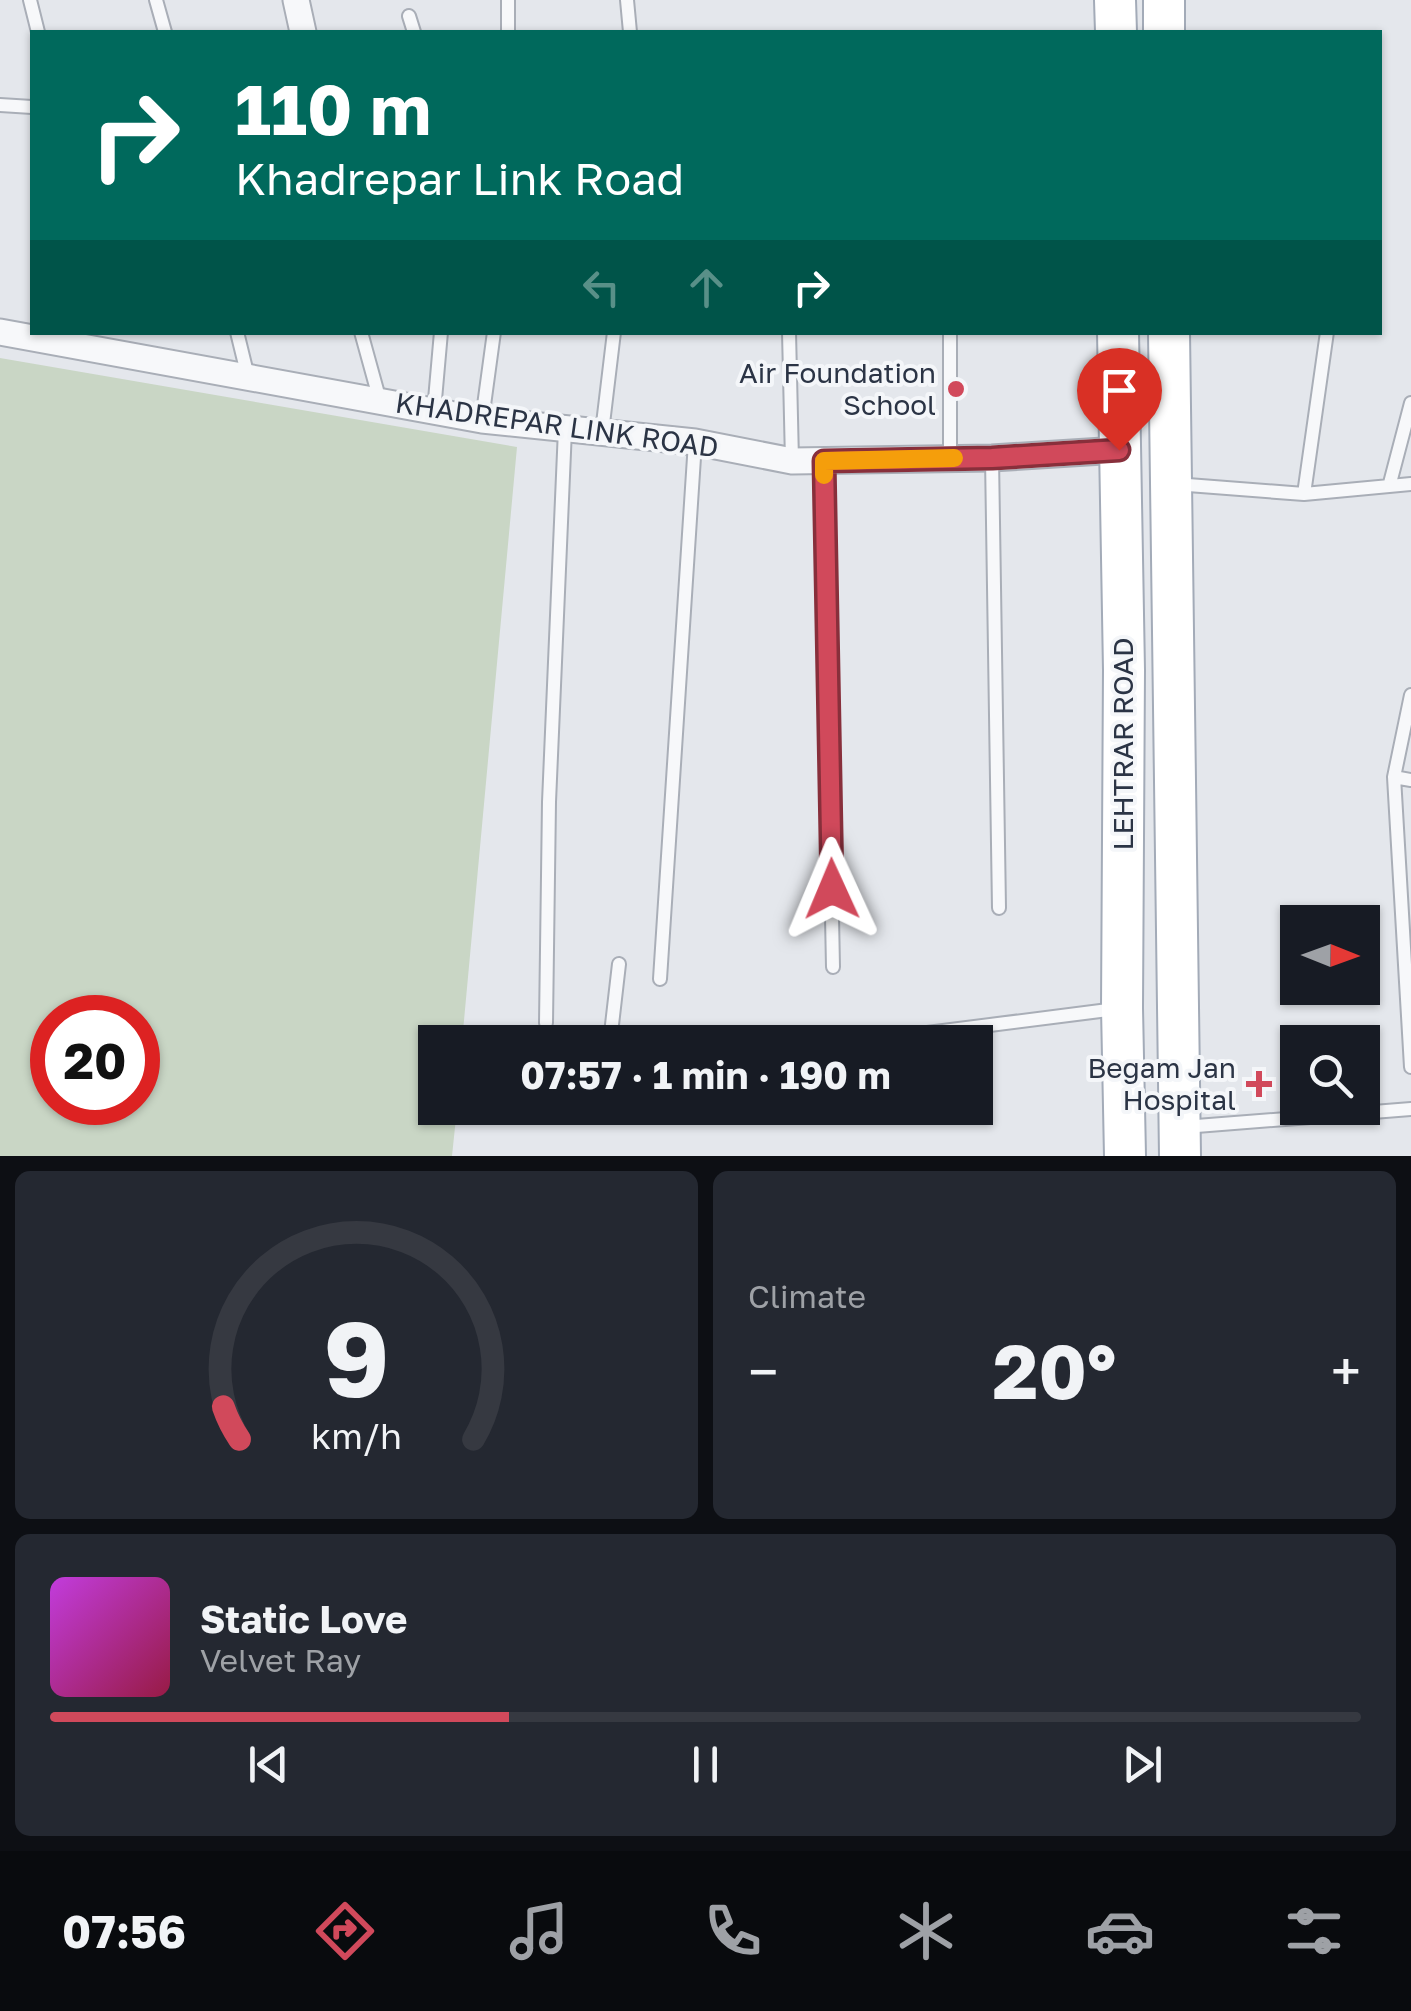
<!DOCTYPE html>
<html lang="en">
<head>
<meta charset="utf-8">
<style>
  :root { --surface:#171b24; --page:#242831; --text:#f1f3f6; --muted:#9ea1a6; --line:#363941; --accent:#d1495b }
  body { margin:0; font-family:"Golos Text",sans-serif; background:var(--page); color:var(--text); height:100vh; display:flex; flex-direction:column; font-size:38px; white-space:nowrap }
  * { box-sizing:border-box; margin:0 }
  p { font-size:32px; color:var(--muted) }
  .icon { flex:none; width:55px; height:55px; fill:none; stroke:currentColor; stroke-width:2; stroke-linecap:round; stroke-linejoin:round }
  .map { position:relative; height:1156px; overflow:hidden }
  .details { display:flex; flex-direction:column; gap:15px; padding:15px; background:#0d0f14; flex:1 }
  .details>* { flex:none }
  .top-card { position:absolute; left:30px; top:30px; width:1352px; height:305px; border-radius:0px; box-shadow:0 2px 8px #0004; background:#00695c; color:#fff; overflow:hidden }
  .needle { width:65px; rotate:91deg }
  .fabs { position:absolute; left:1280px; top:905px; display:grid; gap:20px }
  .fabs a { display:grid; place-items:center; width:100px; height:100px; border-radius:0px; background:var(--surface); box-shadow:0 2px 8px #0004; font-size:50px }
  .speed { position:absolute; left:30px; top:995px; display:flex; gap:20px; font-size:50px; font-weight:700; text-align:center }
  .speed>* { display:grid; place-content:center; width:130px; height:130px; border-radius:50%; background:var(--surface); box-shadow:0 2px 8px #0004; line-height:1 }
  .speed .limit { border:15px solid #d22; background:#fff; color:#111 }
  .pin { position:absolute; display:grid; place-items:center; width:85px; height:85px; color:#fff; margin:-102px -42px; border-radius:50% 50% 50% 0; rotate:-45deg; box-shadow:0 0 10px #0007 }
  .pin .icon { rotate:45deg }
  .me { position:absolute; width:110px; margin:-55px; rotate:359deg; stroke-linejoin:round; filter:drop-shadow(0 0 8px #0008) }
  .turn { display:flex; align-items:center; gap:35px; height:210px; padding:0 40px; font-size:45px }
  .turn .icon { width:130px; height:130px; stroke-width:2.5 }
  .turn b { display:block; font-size:70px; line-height:85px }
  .lanes { display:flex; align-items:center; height:95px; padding:0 40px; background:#0003; justify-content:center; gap:50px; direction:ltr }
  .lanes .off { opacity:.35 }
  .big { font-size:75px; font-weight:700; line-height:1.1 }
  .details .card { flex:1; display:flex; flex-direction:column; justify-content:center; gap:15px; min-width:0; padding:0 35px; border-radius:15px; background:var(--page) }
  .details .dial { align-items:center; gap:0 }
  .dial svg { height:260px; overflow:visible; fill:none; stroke:var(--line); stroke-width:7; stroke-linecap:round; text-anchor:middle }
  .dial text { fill:var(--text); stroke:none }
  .song { display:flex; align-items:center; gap:30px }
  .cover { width:120px; height:120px; border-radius:15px; background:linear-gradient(135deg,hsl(290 70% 55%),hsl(340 70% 35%)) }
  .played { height:10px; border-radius:5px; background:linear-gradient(90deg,var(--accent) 35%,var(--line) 35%) }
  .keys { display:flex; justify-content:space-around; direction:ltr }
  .heat { display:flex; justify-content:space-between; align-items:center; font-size:55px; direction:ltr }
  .details .tiles { flex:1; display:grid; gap:15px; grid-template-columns:1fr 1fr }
  .card:last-child { grid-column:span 2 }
  .trip { position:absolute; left:418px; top:1025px; width:575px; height:100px; border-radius:0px; background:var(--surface); box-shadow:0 2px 8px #0004; font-weight:700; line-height:100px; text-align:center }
  .menu { display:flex; height:160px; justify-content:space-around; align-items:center; background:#090b0e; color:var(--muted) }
  .menu .icon { width:70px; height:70px }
  .menu .on { color:var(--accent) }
  .menu b { font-size:45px; color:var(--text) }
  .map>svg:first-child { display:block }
</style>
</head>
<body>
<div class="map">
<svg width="1411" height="1156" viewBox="0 0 1411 1156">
  <rect width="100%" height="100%" fill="#e4e7ec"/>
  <!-- green -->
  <path fill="#c9d6c5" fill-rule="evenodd" d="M0,358l517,89 -55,595h-27v66h22l-5,48h-452zM52,1018h86v84h-86z"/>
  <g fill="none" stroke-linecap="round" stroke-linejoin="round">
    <defs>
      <path id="service" d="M30,0l8,32
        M156,0l9,32
        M508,0v32
        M627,0l3,32
        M409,16l5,16
        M0,105l32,2
        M237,332l11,45
        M361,332l19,69
        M789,332l3,129
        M950,332v127
        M434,411l7,-79
        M482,420l12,-88
        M602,432l12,-100
        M992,458l7,450
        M823,461l10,506
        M1390,483l21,-80
        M1175,484l129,10 107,-10
        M1304,494l23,-162
        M1411,695l-17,82 17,290
        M1394,777l17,3
        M660,979l35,-537
        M546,1023l3,-221 16,-373
        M610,1042l9,-78
        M856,1042l260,-33
        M1184,1127l227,-18"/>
      <path id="minor" d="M296,0l7,32
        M0,332l482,88 213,22 97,19 200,-3 127,-8"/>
      <path id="primary" d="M1115,0l1,32
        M1164,0v32
        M1118,332l6,338 -2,338 3,148
        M1169,332l11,824"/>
    </defs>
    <!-- service casing -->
    <use href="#service" stroke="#a9aeb7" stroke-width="16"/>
    <!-- minor casing -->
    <use href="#minor" stroke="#a9aeb7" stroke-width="29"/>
    <!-- primary casing -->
    <use href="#primary" stroke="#a3abb8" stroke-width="44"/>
    <!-- service -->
    <use href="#service" stroke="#f7f8fa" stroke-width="12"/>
    <!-- minor -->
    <use href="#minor" stroke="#f7f8fa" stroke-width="25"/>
    <!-- primary -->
    <use href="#primary" stroke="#fff" stroke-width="40"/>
  </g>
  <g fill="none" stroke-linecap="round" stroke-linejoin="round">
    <defs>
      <path id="route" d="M832,889l-8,-428 168,-3 127,-8"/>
    </defs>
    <!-- route casing -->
    <use href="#route" stroke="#882f3b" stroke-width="25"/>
    <!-- route -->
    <use href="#route" stroke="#d1495b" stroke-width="18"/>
    <!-- slow -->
    <path stroke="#f59e0b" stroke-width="18" d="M824,475v-14l130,-3"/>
  </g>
  <!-- markers -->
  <g fill="#d1495b" stroke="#f4f6f9" stroke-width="4">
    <circle cx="956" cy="389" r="10"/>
    <path d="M1254 1069h10v10h10v10h-10v10h-10v-10h-10v-10h10z"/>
  </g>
  <g text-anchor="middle" stroke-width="8" stroke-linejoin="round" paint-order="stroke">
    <!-- poi labels -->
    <g font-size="28" fill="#2b3445" stroke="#f4f6f9" text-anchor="end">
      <text x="936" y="383">Air Foundation<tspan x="936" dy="32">School</tspan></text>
      <text x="1236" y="1078">Begam Jan<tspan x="1236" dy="32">Hospital</tspan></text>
    </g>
    <!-- street labels -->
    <g font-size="28" fill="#2b3445" stroke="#f4f6f9">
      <text transform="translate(557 425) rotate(8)" y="10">KHADREPAR LINK ROAD</text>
      <text transform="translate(1123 744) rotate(-90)" y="10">LEHTRAR ROAD</text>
    </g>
  </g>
</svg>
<div class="fabs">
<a><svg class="needle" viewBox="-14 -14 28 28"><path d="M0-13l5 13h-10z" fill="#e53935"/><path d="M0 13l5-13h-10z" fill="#9ea1a6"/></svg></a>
<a><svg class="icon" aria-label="search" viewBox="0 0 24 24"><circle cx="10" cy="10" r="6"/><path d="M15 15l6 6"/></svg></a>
</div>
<div class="speed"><div class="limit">20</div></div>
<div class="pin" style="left:1119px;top:450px;background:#d93025"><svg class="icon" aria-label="arrive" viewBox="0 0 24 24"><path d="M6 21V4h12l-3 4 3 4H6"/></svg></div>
<svg class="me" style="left:832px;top:889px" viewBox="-20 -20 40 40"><path d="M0-17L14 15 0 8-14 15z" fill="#d1495b" stroke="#fff" stroke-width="4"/></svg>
<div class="trip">07:57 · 1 min · 190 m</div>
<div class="top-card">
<div class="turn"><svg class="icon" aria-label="right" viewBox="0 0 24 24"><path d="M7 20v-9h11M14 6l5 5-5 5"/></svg><div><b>110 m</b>Khadrepar Link Road</div></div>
<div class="lanes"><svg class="icon off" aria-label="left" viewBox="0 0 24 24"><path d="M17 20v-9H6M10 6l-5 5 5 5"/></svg><svg class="icon off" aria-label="ahead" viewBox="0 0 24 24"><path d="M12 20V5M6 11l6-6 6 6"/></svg><svg class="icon" aria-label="right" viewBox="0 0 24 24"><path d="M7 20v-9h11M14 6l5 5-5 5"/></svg></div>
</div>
</div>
<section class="details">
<div class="tiles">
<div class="card dial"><svg viewBox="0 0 100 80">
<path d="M14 69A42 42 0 1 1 86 69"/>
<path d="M14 69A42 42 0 0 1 9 59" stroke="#d1495b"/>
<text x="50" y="56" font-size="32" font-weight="700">9</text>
<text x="50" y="72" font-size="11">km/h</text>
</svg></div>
<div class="card"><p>Climate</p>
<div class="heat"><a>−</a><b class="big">20°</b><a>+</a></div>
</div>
<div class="card">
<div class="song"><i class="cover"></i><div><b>Static Love</b><p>Velvet Ray</p></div></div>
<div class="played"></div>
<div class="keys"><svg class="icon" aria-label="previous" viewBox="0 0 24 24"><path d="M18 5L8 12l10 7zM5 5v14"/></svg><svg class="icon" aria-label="pause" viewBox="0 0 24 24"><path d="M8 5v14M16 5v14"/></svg><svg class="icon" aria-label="next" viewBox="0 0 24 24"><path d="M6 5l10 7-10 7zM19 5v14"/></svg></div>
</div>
</div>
</section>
<nav class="menu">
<b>07:56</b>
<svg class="icon on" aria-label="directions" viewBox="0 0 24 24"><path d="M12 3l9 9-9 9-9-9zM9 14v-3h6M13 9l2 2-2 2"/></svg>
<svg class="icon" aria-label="music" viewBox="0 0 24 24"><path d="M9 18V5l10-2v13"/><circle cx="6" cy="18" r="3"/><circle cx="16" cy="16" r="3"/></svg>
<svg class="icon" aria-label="phone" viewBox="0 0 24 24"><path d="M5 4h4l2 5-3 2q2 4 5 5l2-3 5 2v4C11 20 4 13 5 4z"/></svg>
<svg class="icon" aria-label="climate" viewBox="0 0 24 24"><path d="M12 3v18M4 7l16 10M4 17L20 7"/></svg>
<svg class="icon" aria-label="car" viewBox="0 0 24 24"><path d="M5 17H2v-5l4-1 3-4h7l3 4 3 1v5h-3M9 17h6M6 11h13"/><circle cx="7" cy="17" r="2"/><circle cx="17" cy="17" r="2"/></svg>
<svg class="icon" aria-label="filters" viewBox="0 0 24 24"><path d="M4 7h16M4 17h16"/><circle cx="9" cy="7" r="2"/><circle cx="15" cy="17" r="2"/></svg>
</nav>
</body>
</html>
